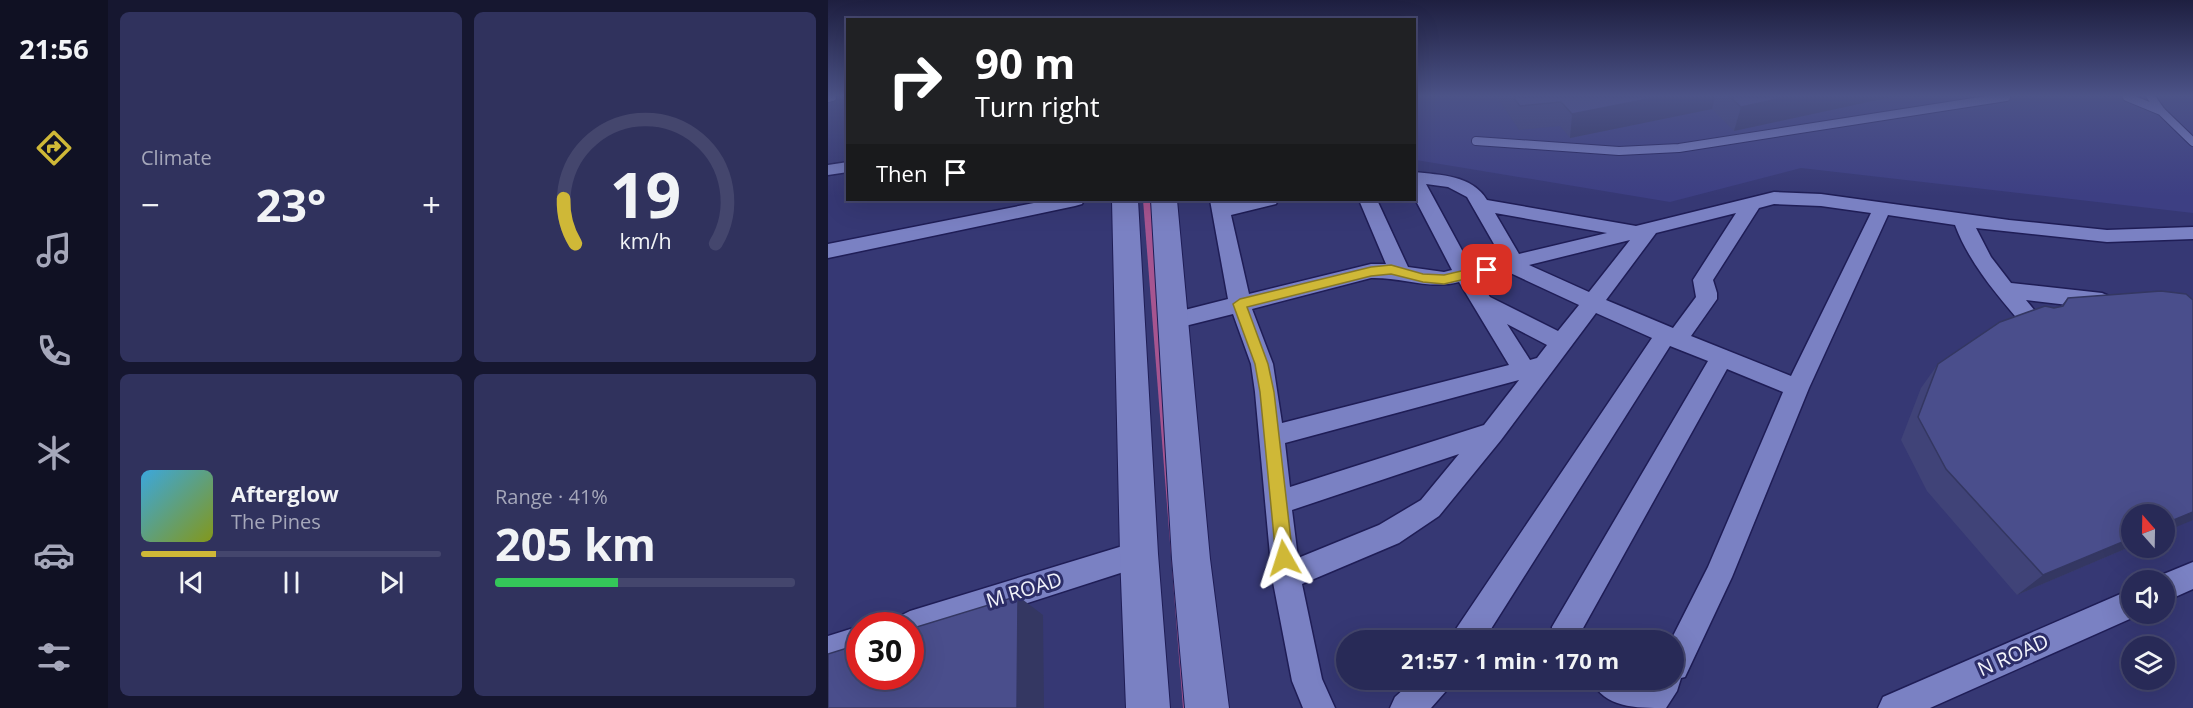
<!DOCTYPE html>
<html lang="en">
<head>
<meta charset="utf-8">
<style>
  :root { --surface:#282a57; --page:#30325d; --text:#f1f3f6; --muted:#a5a7ba; --line:#44466d; --accent:#cfb837 }
  body { margin:0; font-family:"Open Sans",sans-serif; background:var(--page); color:var(--text); height:100vh; display:flex; flex-direction:column; font-size:22px; white-space:nowrap }
  * { box-sizing:border-box; margin:0 }
  p { font-size:20px; color:var(--muted) }
  .icon { flex:none; width:33px; height:33px; fill:none; stroke:currentColor; stroke-width:2; stroke-linecap:round; stroke-linejoin:round }
  .map { position:relative; flex:1; overflow:hidden }
  .side { display:flex; flex-direction:column; gap:12px; padding:12px; background:#161730; width:720px }
  .side>* { flex:none }
  .hud { position:absolute; left:18px; top:18px; width:570px; height:183px; border-radius:0px; box-shadow:0 6px 24px #0002,0 0 0 2px var(--line); background:#202124; color:#fff; overflow:hidden }
  .needle { width:39px; rotate:340deg }
  .controls { position:absolute; left:1293px; top:504px; display:grid; gap:12px }
  .controls a { display:grid; place-items:center; width:54px; height:54px; border-radius:50%; background:var(--surface); box-shadow:0 6px 24px #0002,0 0 0 2px var(--line); font-size:30px }
  .speed { position:absolute; left:18px; top:612px; display:flex; gap:12px; font-size:30px; font-weight:700; text-align:center }
  .speed>* { display:grid; place-content:center; width:78px; height:78px; border-radius:50%; background:var(--surface); box-shadow:0 6px 24px #0002,0 0 0 2px var(--line); line-height:1 }
  .speed .limit { border:9px solid #d22; background:#fff; color:#111 }
  .pin { position:absolute; display:grid; place-items:center; width:51px; height:51px; color:#fff; margin:-26px; border-radius:12px; box-shadow:0 3px 9px #0006 }
  .me { position:absolute; width:66px; margin:-33px; rotate:354deg; stroke-linejoin:round; filter:drop-shadow(0 0 4px #0008) }
  .turn { display:flex; align-items:center; gap:21px; height:126px; padding:0 30px; font-size:27px }
  .turn .icon { width:78px; height:78px; stroke-width:2.5 }
  .turn b { display:block; font-size:42px; line-height:51px }
  .then { display:flex; align-items:center; height:57px; padding:0 30px; background:#0003; gap:12px; font-size:22px }
  .big { font-size:45px; font-weight:700; line-height:1.1 }
  .side .card { flex:1; display:flex; flex-direction:column; justify-content:center; gap:9px; min-width:0; padding:0 21px; border-radius:9px; background:var(--page) }
  .side .dial { align-items:center; gap:0 }
  .dial svg { height:156px; overflow:visible; fill:none; stroke:var(--line); stroke-width:7; stroke-linecap:round; text-anchor:middle }
  .dial text { fill:var(--text); stroke:none }
  .song { display:flex; align-items:center; gap:18px }
  .cover { width:72px; height:72px; border-radius:9px; background:linear-gradient(135deg,hsl(200 70% 55%),hsl(70 70% 35%)) }
  .played { height:6px; border-radius:3px; background:linear-gradient(90deg,var(--accent) 25%,var(--line) 25%) }
  .keys { display:flex; justify-content:space-around; direction:ltr }
  .heat { display:flex; justify-content:space-between; align-items:center; font-size:33px; direction:ltr }
  .charge { height:9px; border-radius:4px; background:linear-gradient(90deg,#34c759 41%,var(--line) 0) }
  .side .tiles { flex:1; display:grid; gap:12px; grid-template-columns:repeat(2,1fr) }
  .trip { position:absolute; left:508px; top:630px; width:348px; height:60px; border-radius:30px; background:var(--surface); box-shadow:0 6px 24px #0002,0 0 0 2px var(--line); font-weight:700; line-height:60px; text-align:center }
  main { display:flex; flex:1; min-height:0 }
  .tabs { display:flex; flex-direction:column; width:108px; justify-content:space-around; align-items:center; background:#101123; color:var(--muted) }
  .tabs .icon { width:42px; height:42px }
  .tabs .on { color:var(--accent) }
  .tabs b { font-size:27px; color:var(--text) }
  .map>svg:first-child { display:block }
</style>
</head>
<body>
<main>
<nav class="tabs">
<b>21:56</b>
<svg class="icon on" aria-label="directions" viewBox="0 0 24 24"><path d="M12 3l9 9-9 9-9-9zM9 14v-3h6M13 9l2 2-2 2"/></svg>
<svg class="icon" aria-label="music" viewBox="0 0 24 24"><path d="M9 18V5l10-2v13"/><circle cx="6" cy="18" r="3"/><circle cx="16" cy="16" r="3"/></svg>
<svg class="icon" aria-label="phone" viewBox="0 0 24 24"><path d="M5 4h4l2 5-3 2q2 4 5 5l2-3 5 2v4C11 20 4 13 5 4z"/></svg>
<svg class="icon" aria-label="climate" viewBox="0 0 24 24"><path d="M12 3v18M4 7l16 10M4 17L20 7"/></svg>
<svg class="icon" aria-label="car" viewBox="0 0 24 24"><path d="M5 17H2v-5l4-1 3-4h7l3 4 3 1v5h-3M9 17h6M6 11h13"/><circle cx="7" cy="17" r="2"/><circle cx="17" cy="17" r="2"/></svg>
<svg class="icon" aria-label="filters" viewBox="0 0 24 24"><path d="M4 7h16M4 17h16"/><circle cx="9" cy="7" r="2"/><circle cx="15" cy="17" r="2"/></svg>
</nav>
<section class="side">
<div class="tiles">
<div class="card"><p>Climate</p>
<div class="heat"><a>−</a><b class="big">23°</b><a>+</a></div>
</div>
<div class="card dial"><svg viewBox="0 0 100 80">
<path d="M14 69A42 42 0 1 1 86 69"/>
<path d="M14 69A42 42 0 0 1 8 46" stroke="#cfb837"/>
<text x="50" y="56" font-size="32" font-weight="700">19</text>
<text x="50" y="72" font-size="11">km/h</text>
</svg></div>
<div class="card">
<div class="song"><i class="cover"></i><div><b>Afterglow</b><p>The Pines</p></div></div>
<div class="played"></div>
<div class="keys"><svg class="icon" aria-label="previous" viewBox="0 0 24 24"><path d="M18 5L8 12l10 7zM5 5v14"/></svg><svg class="icon" aria-label="pause" viewBox="0 0 24 24"><path d="M8 5v14M16 5v14"/></svg><svg class="icon" aria-label="next" viewBox="0 0 24 24"><path d="M6 5l10 7-10 7zM19 5v14"/></svg></div>
</div>
<div class="card"><p>Range · 41%</p><b class="big">205 km</b><div class="charge"></div></div>
</div>
</section>
<div class="map">
<svg width="1365" height="708" viewBox="0 0 1365 708">
  <rect width="100%" height="100%" fill="#363874"/>
  <!-- built -->
  <path fill="#3d3f83" d="M587,97h778v116l-392,-45 -131,34 -254,-42z"/>
  <!-- forest -->
  <path fill="#a65590" d="M315,200h12l46,508h-18z"/>
  <g fill="none" stroke-linecap="round" stroke-linejoin="round">
    <defs>
      <path id="lane" d="M1299,97l34,14
        M1323,97l10,14 32,31
        M0,98l4,-1
        M648,141l143,10 60,-3 327,-51"/>
      <path id="street" d="M20,162v10l-20,3v-10z
        M586,172c27,3 58,3 73,28l149,26 138,-34 47,2 188,26 98,10 86,-3v12l-86,3 -131,-14 15,29 20,26 91,10 7,3 4,5 -4,5 -7,3 -76,-9 19,23 -3,6 -8,2 -8,-2c-27,-32 -56,-64 -71,-104l-67,-10 -79,173 -77,189 -47,100 -4,1 -4,13 -11,17c-31,0 -61,0 -75,-28h40l12,8 5,-8h26v-40h-3l37,-73 75,-175 -56,-23 -145,261v10h-30v-13l156,-266 -38,-15 -186,294h-32l4,-11 196,-291 -56,-25 -95,127 -62,76 -40,27 -97,41 20,95 13,29h-32l-11,-27 -20,-104 -17,-185 -4,-28 -18,-50 -60,15 -8,-2 -3,-6 3,-6 63,-16 -18,-99h18l1,3 17,-3h32l-2,4 -45,11 18,79 122,-30h15l-27,-64h18l31,67 36,5 8,-2 -38,-73zM598,184l22,3 19,10 35,61 -32,7zM946,204l47,2 50,7 -80,163 -100,-40 26,-37v-6l-4,-13 46,-72zM667,213l112,20 -88,21zM908,213l-43,67 3,17 -23,31 -67,-28 50,-67zM802,240l-41,52 -60,-27zM678,271l73,34 -21,26 -68,-34 -13,-19zM543,278c30,-1 59,12 88,4l50,83 -227,58 -9,-59 -21,-55zM679,324l40,21 -10,13 -7,2zM691,380l-35,45 -194,62 -5,-44zM631,454l-38,46 -42,25 -81,33 -6,-48z
        M221,200h35l-2,4 -7,2 -247,52v-14z
        M311,541l10,4 4,9 -4,9 -10,4 -229,74v-15h-15l5,-10 10,-5z
        M1365,562v27l-29,13v-22h-11l1,-2z
        M1304,589v25h9l-211,94h-52l5,-11z
        M32,626v30l-32,10v-30z
        M586,680h36l-4,11 -15,17h-41l5,-11z"/>
      <path id="secondary" d="M284,200h26l20,354 12,154h-44l-6,-154z
        M323,200h26l33,359 19,149h-44l-13,-149z"/>
    </defs>
    <!-- lane casing -->
    <use href="#lane" stroke="#1f1d56" stroke-width="10"/>
    <!-- street casing -->
    <use href="#street" stroke="#1f1d56" stroke-width="3"/>
    <!-- secondary casing -->
    <use href="#secondary" stroke="#1f1d56" stroke-width="2"/>
    <!-- lane -->
    <use href="#lane" stroke="#7a81c3" stroke-width="8"/>
    <!-- street -->
    <use href="#street" fill="#7a81c3" fill-rule="evenodd"/>
    <!-- secondary -->
    <use href="#secondary" fill="#7a81c3" fill-rule="evenodd"/>
  </g>
  <!-- wall -->
  <path fill="#404378" d="M669,97h394l-157,34 -22,-22 -142,29 -10,-12 -41,4z
    M1240,298l64,216v32l-115,49 -90,-104 -26,-51 20,-52 17,-24 122,-57z"/>
  <!-- shaded-wall -->
  <path fill="#343762" d="M830,97h57l-3,12 -142,29 2,-24z
    M959,97h104l-157,34 7,-24z
    M1365,512v8l-29,12v-8z
    M1304,538v8l-115,49 26,-20z
    M190,596l25,19 1,93h-27z"/>
  <!-- building -->
  <path fill="#4a4e8c" stroke="#343762" stroke-width="1.5" d="M685,97h145l-86,17 -11,-12 -41,4z
    M902,97h57l-46,10z
    M1333,291l25,3 7,6v212l-29,12v-10h-32v24l-89,37 -97,-106 -28,-52 20,-53 62,-42 45,-16 9,2 9,-2 5,-8z
    M190,596l-1,112h-189v-54l32,-10v32h50v-47z"/>
  <!-- sky -->
  <linearGradient id="sky" x2="0" y2="1"><stop stop-color="#1e1f40"/><stop offset="0.49" stop-color="#4c5388"/><stop offset="1" stop-color="#4c5388" stop-opacity="0"/></linearGradient>
  <rect width="1365" height="196" fill="url(#sky)"/>
  <!-- route -->
  <path fill="#cfb837" stroke="#877824" stroke-width="1.5" d="M563,265l32,9 21,1 43,-10 6,5 -6,4 -43,10 -21,-2 -32,-8 -20,2 -124,31 21,57 6,28 19,166 -3,6 -6,2 -6,-2 -2,-6 -16,-166 -5,-28 -22,-60 7,-5 131,-32z"/>
  <g text-anchor="middle" stroke-width="6" stroke-linejoin="round" paint-order="stroke">
    <!-- near-street labels -->
    <g font-size="20" fill="#f1f2fa" stroke="#2c2d68">
      <text transform="translate(196 590) rotate(-17)" y="7">M ROAD</text>
      <text transform="translate(1185 655) rotate(-24)" y="7">N ROAD</text>
    </g>
  </g>
</svg>
<div class="controls">
<a><svg class="needle" viewBox="-14 -14 28 28"><path d="M0-13l5 13h-10z" fill="#e53935"/><path d="M0 13l5-13h-10z" fill="#a5a7ba"/></svg></a>
<a><svg class="icon" aria-label="sound" viewBox="0 0 24 24"><path d="M4 9h4l5-4v14l-5-4H4zM17 9q2 3 0 6"/></svg></a>
<a><svg class="icon" aria-label="layers" viewBox="0 0 24 24"><path d="M12 4l9 5-9 5-9-5zM3 14l9 5 9-5"/></svg></a>
</div>
<div class="speed"><div class="limit">30</div></div>
<div class="pin" style="left:659px;top:270px;background:#d93025"><svg class="icon" aria-label="arrive" viewBox="0 0 24 24"><path d="M6 21V4h12l-3 4 3 4H6"/></svg></div>
<svg class="me" style="left:456px;top:558px" viewBox="-20 -20 40 40"><path d="M0-17L14 15 0 8-14 15z" fill="#cfb837" stroke="#fff" stroke-width="4"/></svg>
<div class="trip">21:57 · 1 min · 170 m</div>
<div class="hud">
<div class="turn"><svg class="icon" aria-label="right" viewBox="0 0 24 24"><path d="M7 20v-9h11M14 6l5 5-5 5"/></svg><div><b>90 m</b>Turn right</div></div>
<div class="then">Then<svg class="icon" aria-label="arrive" viewBox="0 0 24 24"><path d="M6 21V4h12l-3 4 3 4H6"/></svg></div>
</div>
</div>
</main>
</body>
</html>
